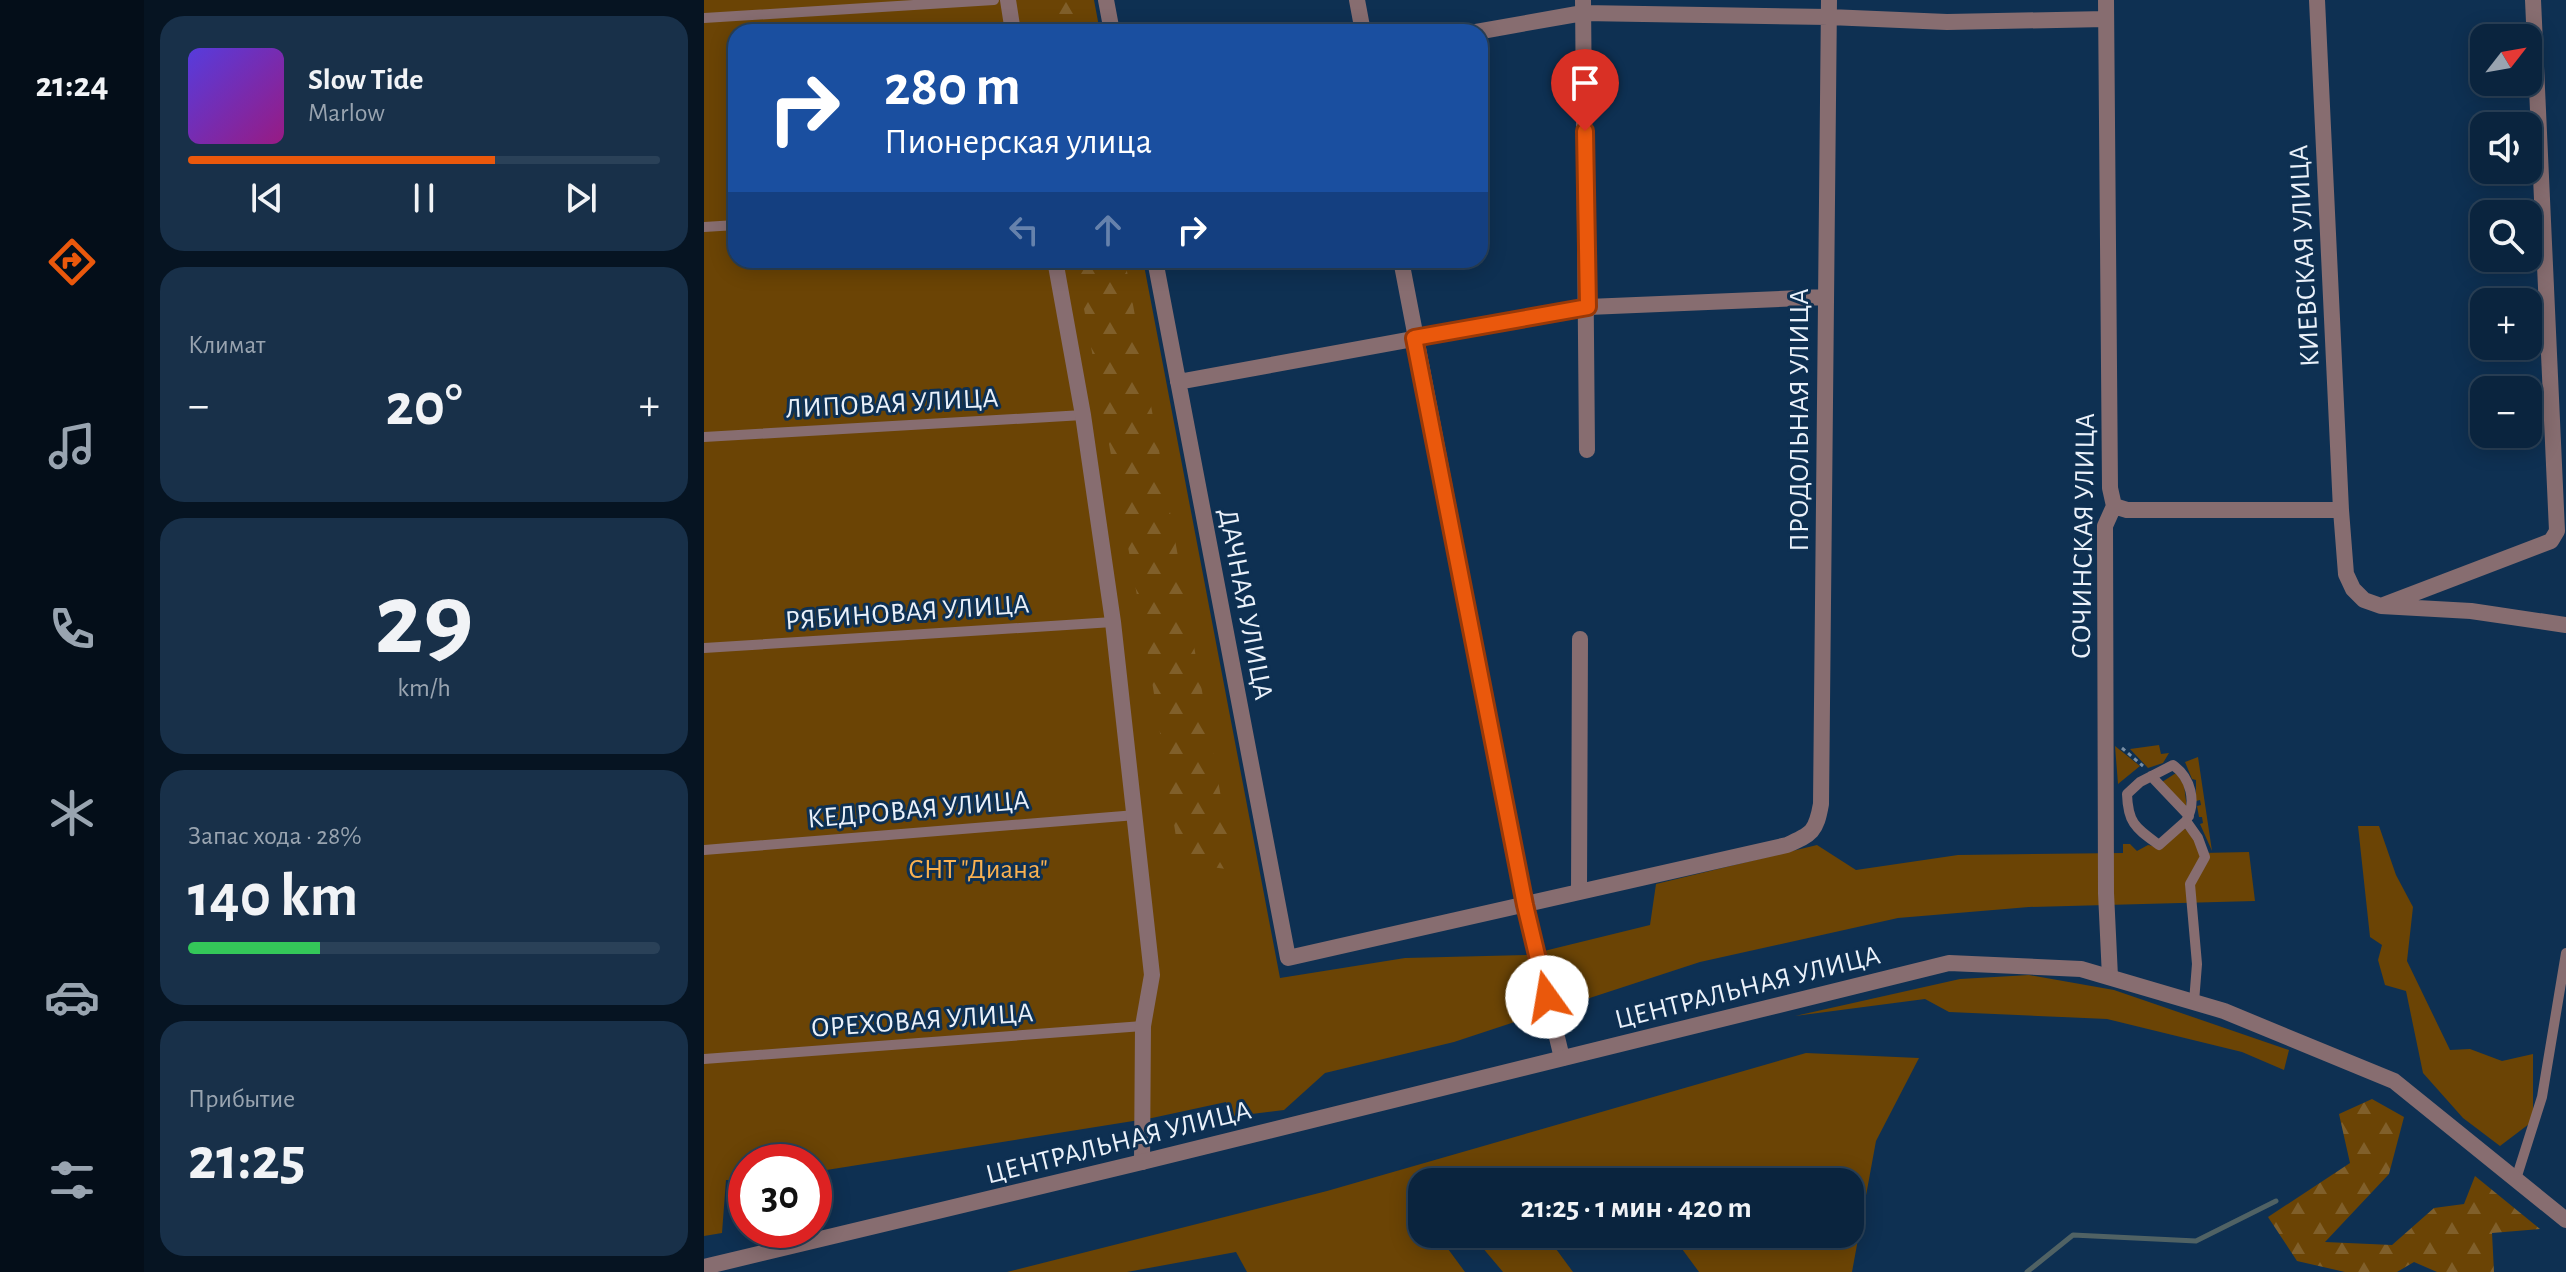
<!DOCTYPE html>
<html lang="ru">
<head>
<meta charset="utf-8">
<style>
  :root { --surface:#0a243e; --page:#183049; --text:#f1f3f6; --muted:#99a4b0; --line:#2a4158; --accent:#ea580c }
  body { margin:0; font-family:"Alegreya Sans",sans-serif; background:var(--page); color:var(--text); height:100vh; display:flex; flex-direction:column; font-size:30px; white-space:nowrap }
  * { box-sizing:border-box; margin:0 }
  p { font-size:26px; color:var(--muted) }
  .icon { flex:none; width:44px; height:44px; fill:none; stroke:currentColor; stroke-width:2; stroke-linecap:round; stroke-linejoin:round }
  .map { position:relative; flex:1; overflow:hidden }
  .panel { display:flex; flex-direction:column; gap:16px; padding:16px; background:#061422; width:560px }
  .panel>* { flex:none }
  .banner { position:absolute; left:24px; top:24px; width:760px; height:244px; border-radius:24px; box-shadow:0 4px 20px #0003,0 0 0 2px var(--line); background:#1a4fa0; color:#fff; overflow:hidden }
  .needle { width:52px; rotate:59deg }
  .buttons { position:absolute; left:1766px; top:24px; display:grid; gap:16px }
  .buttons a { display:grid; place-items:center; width:72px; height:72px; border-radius:16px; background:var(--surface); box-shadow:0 4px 20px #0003,0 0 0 2px var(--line); font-size:40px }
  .speed { position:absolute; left:24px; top:1144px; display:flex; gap:16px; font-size:40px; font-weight:700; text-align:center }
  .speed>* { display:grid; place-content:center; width:104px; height:104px; border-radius:50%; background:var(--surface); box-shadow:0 4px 20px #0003,0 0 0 2px var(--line); line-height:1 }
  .speed .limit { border:12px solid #d22; background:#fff; color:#111 }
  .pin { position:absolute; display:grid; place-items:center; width:68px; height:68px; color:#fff; margin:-82px -34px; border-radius:50% 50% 50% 0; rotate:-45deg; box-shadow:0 0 8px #0007 }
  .pin .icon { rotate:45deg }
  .me { position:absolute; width:88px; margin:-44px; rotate:347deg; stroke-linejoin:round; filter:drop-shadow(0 0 6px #0008) }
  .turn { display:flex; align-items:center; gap:28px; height:168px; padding:0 24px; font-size:36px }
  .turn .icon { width:104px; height:104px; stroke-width:2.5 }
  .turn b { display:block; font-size:56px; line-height:68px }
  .lanes { display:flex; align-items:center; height:76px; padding:0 24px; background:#0003; justify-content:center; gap:40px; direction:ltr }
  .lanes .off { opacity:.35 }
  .big { font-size:60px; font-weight:700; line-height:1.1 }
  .panel .widget { flex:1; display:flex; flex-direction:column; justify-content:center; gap:12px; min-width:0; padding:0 28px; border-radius:24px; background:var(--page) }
  .panel .dial { align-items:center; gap:0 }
  .dial b { font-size:104px; line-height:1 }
  .song { display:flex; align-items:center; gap:24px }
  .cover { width:96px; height:96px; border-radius:12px; background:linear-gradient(135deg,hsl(250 70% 55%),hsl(310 70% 35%)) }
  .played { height:8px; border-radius:4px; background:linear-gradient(90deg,var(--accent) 65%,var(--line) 65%) }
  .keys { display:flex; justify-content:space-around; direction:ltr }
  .heat { display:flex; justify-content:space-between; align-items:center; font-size:44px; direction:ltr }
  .charge { height:12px; border-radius:6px; background:linear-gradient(90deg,#34c759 28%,var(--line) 0) }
  .trip { position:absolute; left:704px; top:1168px; width:456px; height:80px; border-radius:24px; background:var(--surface); box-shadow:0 4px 20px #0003,0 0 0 2px var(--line); font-weight:700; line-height:80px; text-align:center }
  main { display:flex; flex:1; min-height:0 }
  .tab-bar { display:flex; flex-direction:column; width:144px; justify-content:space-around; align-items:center; background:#040e19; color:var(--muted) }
  .tab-bar .icon { width:56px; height:56px }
  .tab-bar .selected { color:var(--accent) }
  .tab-bar b { font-size:36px; color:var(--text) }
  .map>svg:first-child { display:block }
</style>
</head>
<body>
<main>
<nav class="tab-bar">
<b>21:24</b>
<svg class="icon selected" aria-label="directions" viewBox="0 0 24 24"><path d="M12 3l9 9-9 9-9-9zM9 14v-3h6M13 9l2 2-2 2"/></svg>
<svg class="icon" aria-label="music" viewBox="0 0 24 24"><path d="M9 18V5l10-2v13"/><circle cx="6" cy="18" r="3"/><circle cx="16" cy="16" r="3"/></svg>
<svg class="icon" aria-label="phone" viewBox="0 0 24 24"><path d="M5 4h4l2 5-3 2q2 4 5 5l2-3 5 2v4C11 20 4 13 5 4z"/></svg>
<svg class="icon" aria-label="climate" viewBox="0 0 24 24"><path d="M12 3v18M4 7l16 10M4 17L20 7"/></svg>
<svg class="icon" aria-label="car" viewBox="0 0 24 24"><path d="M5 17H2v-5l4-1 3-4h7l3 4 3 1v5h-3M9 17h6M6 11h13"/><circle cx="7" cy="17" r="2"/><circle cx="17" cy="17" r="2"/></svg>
<svg class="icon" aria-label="filters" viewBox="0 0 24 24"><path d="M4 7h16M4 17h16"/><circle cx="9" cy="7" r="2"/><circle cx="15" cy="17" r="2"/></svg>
</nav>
<section class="panel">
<div class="widget">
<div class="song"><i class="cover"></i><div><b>Slow Tide</b><p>Marlow</p></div></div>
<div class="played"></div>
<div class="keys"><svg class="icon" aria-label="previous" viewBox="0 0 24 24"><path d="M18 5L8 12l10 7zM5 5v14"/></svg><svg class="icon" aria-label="pause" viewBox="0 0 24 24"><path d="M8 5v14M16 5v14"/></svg><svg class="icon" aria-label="next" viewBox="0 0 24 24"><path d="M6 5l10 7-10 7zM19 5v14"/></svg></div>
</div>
<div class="widget"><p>Климат</p>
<div class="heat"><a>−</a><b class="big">20°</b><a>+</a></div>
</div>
<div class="widget dial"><b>29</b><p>km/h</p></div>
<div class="widget"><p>Запас хода · 28%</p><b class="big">140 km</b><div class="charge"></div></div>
<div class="widget"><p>Прибытие</p><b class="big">21:25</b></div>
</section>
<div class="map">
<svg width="1862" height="1272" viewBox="0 0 1862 1272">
  <defs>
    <pattern id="forest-firs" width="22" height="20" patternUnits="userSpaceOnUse" patternTransform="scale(2)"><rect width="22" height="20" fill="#6b4405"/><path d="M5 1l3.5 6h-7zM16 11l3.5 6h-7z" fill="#805f2a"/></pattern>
  </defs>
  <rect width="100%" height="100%" fill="#0e3052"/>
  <!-- green -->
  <path fill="#6b4405" d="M0,0h390l6,32h-364v228h407l137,718 125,-20 122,-3 12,59 -85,28 -129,31 -41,37 -57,7 -1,-15 -74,16 -338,54v-10h-68v18h-20l-4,53 -18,3z
    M1455,745l2,9 8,-1 -6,10 -15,5 -18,-19z
    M1411,746l25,20 -22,18z
    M1494,757l14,94 -12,-27 3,-1 -1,-6h-3l-2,-11 4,-1 -1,-5 -4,1v-21l-4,-1 -7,-17z
    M1472,773l8,12 3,24 -25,-27z
    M1654,826h21l17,49 17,32 -6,54 43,89 20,-1 32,12 31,-7v67l-33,25 -37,-28 -40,-45 -17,-82 -21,-6 -7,-25 4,-15 -12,-8z
    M1480,828l8,7 9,18 48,-1 6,49 -226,6 -131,11 -198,44 -144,47 -12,-58 106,-26 6,-41 161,-39 39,25 102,-15 165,-2v-9h7l7,7 11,-6 5,1z
    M1325,975l85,15 175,60 -5,20 -42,-18 -135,-33 -158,-7 -24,-13 -130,17 165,-37z
    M1102,1053l113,5 -43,83 -24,131h-153l-28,-38h179v-52h-428v52h15l28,38h-218l-11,-20 -109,20h-120l320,-81z
    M767,1234h74l28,38h-70z"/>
  <!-- forest -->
  <path fill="url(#forest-firs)" d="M324,0h57l5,32h-57z
    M371,260h50l109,610 -54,-7 -32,-208z
    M1668,1099l32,18 -15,57 -64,68 67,3 42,-37 30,-4 11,-28 65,53 -48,4 2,39h-57l-23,-10 -17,10h-52l-48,-11 -29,-44 82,-54 -11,-49z"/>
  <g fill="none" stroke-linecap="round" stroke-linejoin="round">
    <!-- stream -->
    <path stroke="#506264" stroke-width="5" d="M1323,1272l46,-37 123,6 80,-40"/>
    <!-- path -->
    <path stroke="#798ea4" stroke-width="3" stroke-dasharray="4 4" stroke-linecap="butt" d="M1418,748l21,18"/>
    <!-- service -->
    <path stroke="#876d70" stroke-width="10" d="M0,18l290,-18
      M0,227l32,-2
      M0,437l379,-22
      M0,648l409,-26
      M1447,776l38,40
      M1482,821c11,-19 5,-43 -13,-56l-33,17 -13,12c1,30 9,34 32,51l27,-24 12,17 7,19 -15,27 7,80 -3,38
      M0,850l432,-35
      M0,1059l439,-33
      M1812,1179l26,-82 24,-144"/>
    <!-- minor -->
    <path stroke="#876d70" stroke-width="16" d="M304,0l5,32
      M402,0l6,32
      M653,0l6,32
      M879,0l4,450
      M1402,0l4,488 4,18 -9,20 1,367 4,84
      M1613,0l24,510
      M772,32l107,-19 246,4 118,5 159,-3
      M351,260l28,155 30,207 39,353 -9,51 -1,136
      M451,260l133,698 499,-113c25,-11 29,-13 34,-41l8,-804
      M697,260l124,645 37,153
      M474,382l410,-75 237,-10
      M1410,506l13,4h214l5,64 7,15 11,11 17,6 90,5 95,14
      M1677,606l170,-65 6,-10 -24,-531
      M875,892l1,-253"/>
    <!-- tertiary -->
    <path stroke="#876d70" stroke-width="16" d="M0,1267l438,-105 807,-199 132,6 143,42 170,70 172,139"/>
  </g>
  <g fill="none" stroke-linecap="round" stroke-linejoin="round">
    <defs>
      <path id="route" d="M843,997l-22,-92 -111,-567 174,-31 -3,-176"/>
    </defs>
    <!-- route casing -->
    <use href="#route" stroke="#983908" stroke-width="20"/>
    <!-- route -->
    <use href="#route" stroke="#ea580c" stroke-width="14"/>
  </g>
  <g text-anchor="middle" stroke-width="6" stroke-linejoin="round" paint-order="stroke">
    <!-- street labels -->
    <g font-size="28" fill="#eaf1fa" stroke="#0e3052">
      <text transform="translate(1599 256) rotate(-93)" y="10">КИЕВСКАЯ УЛИЦА</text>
      <text transform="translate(188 402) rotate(-3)" y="10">ЛИПОВАЯ УЛИЦА</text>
      <text transform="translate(1094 420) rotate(-90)" y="10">ПРОДОЛЬНАЯ УЛИЦА</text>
      <text transform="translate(1378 536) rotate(-89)" y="10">СОЧИНСКАЯ УЛИЦА</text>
      <text transform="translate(543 604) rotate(79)" y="10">ДАЧНАЯ УЛИЦА</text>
      <text transform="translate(203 611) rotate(-4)" y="10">РЯБИНОВАЯ УЛИЦА</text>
      <text transform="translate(214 808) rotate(-5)" y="10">КЕДРОВАЯ УЛИЦА</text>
      <text transform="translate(1043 986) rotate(-14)" y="10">ЦЕНТРАЛЬНАЯ УЛИЦА</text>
      <text transform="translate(218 1019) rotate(-4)" y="10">ОРЕХОВАЯ УЛИЦА</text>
      <text transform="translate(414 1141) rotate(-14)" y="10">ЦЕНТРАЛЬНАЯ УЛИЦА</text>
    </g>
    <!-- park labels -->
    <g font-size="28" fill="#f9b151" stroke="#0e3052">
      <text x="274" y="878">СНТ "Диана"</text>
    </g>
  </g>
</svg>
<div class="buttons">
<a><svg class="needle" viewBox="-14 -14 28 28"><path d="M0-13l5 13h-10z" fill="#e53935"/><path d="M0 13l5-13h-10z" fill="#99a4b0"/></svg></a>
<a><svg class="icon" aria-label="sound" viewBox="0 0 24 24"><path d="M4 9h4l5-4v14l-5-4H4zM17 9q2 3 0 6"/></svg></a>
<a><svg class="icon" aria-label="search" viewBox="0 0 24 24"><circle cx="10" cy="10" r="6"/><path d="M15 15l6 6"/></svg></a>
<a>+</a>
<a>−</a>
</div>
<div class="speed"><div class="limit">30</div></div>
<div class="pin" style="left:881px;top:131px;background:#d93025"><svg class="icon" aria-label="arrive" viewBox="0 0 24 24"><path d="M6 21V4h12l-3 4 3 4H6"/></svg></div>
<svg class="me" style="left:843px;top:997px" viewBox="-20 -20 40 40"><circle r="19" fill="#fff"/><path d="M0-13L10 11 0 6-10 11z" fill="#ea580c"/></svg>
<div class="trip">21:25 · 1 мин · 420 m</div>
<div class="banner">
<div class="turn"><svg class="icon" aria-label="right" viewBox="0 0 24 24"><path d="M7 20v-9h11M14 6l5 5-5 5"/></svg><div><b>280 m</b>Пионерская улица</div></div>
<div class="lanes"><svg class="icon off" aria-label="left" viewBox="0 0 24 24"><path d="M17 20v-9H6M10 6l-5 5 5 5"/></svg><svg class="icon off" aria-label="ahead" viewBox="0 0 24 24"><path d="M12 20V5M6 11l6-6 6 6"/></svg><svg class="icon" aria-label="right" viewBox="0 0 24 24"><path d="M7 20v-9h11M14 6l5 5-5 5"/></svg></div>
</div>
</div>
</main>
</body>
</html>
